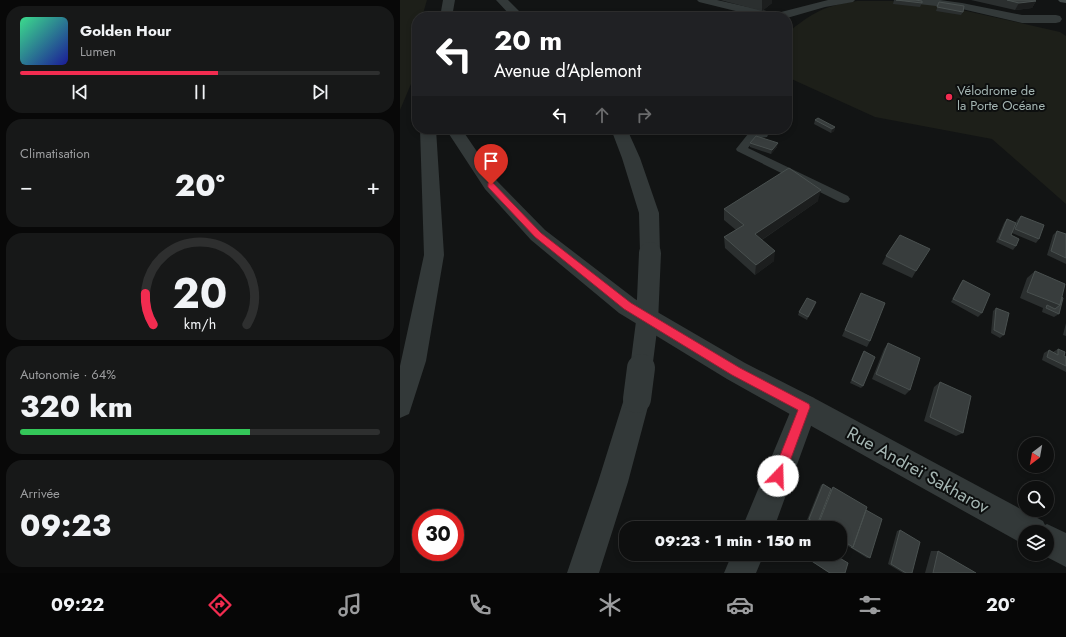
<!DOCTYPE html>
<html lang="fr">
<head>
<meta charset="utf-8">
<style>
  :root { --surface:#0e0f0f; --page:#171818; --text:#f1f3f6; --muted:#9b9c9e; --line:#2e2f2f; --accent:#f22c50 }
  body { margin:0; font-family:Jost,sans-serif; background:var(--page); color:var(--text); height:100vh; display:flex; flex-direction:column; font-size:15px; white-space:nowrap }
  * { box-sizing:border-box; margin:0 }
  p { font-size:13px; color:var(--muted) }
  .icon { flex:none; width:22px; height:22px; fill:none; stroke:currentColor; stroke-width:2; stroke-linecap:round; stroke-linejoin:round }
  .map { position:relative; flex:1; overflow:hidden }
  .side { display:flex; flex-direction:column; gap:6px; padding:6px; background:#080808; width:400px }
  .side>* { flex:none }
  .top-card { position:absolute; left:12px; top:12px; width:380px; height:122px; border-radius:16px; box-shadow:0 2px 6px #0003,0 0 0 1px var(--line); background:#202124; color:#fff; overflow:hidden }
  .needle { width:26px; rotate:211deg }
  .fabs { position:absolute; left:618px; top:437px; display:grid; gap:8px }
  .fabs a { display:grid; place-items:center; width:36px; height:36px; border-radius:50%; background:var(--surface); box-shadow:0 2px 6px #0003,0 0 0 1px var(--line); font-size:20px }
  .speed { position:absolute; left:12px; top:509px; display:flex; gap:8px; font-size:20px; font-weight:700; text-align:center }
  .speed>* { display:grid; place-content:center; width:52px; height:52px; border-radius:50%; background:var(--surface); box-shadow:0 2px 6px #0003,0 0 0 1px var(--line); line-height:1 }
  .speed .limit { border:6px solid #d22; background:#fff; color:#111 }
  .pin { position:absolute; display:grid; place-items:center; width:34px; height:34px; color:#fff; margin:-41px -17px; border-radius:50% 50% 50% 0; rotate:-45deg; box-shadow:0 0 4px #0007 }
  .pin .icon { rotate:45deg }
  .me { position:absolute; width:44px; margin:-22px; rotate:21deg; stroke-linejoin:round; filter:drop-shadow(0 0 3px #0008) }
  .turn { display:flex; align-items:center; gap:14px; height:84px; padding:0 16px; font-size:18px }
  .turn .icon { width:52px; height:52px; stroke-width:2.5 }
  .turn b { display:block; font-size:28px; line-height:34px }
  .lanes { display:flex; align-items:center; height:38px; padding:0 16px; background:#0003; justify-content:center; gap:20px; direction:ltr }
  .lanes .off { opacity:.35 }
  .big { font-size:30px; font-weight:800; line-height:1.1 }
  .side .card { flex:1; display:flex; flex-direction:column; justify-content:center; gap:6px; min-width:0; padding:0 14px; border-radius:16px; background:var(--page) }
  .side .dial { align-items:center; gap:0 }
  .dial svg { height:104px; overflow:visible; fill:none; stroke:var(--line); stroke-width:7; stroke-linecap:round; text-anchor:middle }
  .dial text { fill:var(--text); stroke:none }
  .song { display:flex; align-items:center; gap:12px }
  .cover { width:48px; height:48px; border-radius:6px; background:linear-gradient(135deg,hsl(150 70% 55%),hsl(240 70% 35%)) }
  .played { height:4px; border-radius:2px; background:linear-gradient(90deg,var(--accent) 55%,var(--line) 55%) }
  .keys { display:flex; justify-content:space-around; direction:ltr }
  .heat { display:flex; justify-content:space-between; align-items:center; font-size:22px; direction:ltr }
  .charge { height:6px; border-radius:3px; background:linear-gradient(90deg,#34c759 64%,var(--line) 0) }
  .trip { position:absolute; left:219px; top:521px; width:228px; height:40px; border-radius:16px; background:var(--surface); box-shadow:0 2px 6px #0003,0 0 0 1px var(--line); font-weight:800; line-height:40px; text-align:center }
  .tab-bar { display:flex; height:64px; justify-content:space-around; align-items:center; background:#060606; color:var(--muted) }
  .tab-bar .icon { width:28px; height:28px }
  .tab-bar .on { color:var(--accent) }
  .tab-bar b { font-size:18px; color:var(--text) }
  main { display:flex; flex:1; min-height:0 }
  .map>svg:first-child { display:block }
</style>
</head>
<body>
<main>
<section class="side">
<div class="card">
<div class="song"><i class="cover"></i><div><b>Golden Hour</b><p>Lumen</p></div></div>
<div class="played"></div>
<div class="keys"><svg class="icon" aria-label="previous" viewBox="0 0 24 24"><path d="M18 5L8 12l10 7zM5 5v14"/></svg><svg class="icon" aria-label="pause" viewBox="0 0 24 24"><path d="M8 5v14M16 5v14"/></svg><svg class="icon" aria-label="next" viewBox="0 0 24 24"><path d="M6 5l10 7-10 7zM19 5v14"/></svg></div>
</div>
<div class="card"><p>Climatisation</p>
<div class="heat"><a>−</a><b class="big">20°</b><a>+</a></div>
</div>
<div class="card dial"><svg viewBox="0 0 100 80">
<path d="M14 69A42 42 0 1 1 86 69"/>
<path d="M14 69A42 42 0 0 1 8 45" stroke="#f22c50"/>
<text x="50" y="56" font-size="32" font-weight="700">20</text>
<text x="50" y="72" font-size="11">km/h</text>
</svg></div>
<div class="card"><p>Autonomie · 64%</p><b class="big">320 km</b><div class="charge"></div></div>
<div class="card"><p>Arrivée</p><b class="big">09:23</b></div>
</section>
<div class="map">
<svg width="666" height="573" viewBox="0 0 666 573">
  <rect width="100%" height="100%" fill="#121414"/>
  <!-- green -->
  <path fill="#1d1f19" d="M0,0h27l-5,17h-5v32l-6,35 -11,26z
    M457,1h35l28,2 42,7 98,22 6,4v168l-74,-65 -117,-22 -88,-40v-44c27,-21 36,-27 70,-32z"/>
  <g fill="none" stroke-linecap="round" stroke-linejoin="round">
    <!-- service -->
    <path fill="#333939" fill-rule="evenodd" d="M363,132l4,1 1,2 -1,2 -12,2 -7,9 100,48 2,3 -2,3 -4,1 -4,-1 -103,-51 -1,-2 12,-15z"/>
    <!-- minor -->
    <path fill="#333939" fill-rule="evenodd" d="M297,0h20l54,12h10l47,-12h27l-2,2 -28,5 -38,11v-1h-27l-61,-15z
      M504,0h36l22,3 60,12h34l4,1 2,3 -2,3 -4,1h-34l-60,-14 -52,-6z
      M405,394l9,4 4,9 -44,121h-32l54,-130z
      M332,554h32l-8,19h-32z"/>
    <!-- tertiary -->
    <path fill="#333939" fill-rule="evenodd" d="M43,0h12l-3,17h-12z
      M96,0h12l17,17h-13z
      M20,129h16l8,126 -18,106 -17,53 -9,4v-52l24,-111z
      M48,129h16l1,5 32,47 48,49 90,69 110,64 69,35 229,123 2,4 2,-1 19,9v34l-25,-13h6v-22h-22v13l-4,-2 -294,-164 -108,-66 -88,-73 -46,-51 -36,-55z
      M211,129h16l13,29 19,55 1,40 -3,6 -7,2 -7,-2 -3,-6 -1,-40 -17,-55z
      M237,386l9,4 4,9 -22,83 -29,91h-32l31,-91 26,-83 4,-9z"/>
    <!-- secondary -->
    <path fill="#414948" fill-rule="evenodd" d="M658,0h8v3l-6,-1z"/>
    <!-- tertiary-bridge-far1 -->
    <path stroke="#333939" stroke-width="22" d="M241,369l6,-47 3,-69"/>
    <!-- tertiary-bridge -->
    <path stroke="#333939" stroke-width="28" d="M237,399l4,-31"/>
  </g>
  <!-- wall -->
  <path fill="#2b2f2f" d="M320,0h52v3l-10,8z
    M494,0h21l7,3 -2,4 -27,-3z
    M571,0h63l2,1 -4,7 -17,2z
    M539,2l24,10 -2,3 -25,-4z
    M415,120l20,7 -1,4 -3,2 -17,-9z
    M372,129h8l-2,2z
    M350,143l27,4 -6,7 -21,-7z
    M418,201l-56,39 12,21 -19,14 -30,-27 -1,-11 12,-7 -12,-10v-11z
    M621,216l18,23 -3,4 -24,-10 5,-13z
    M607,219l4,16 5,11 -3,4 -17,-8 8,-19z
    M657,231l9,3v30l-19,-9 6,-20z
    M486,256l30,15 -4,7 -30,-14z
    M635,271l27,26 -3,17 -5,3 -12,-5 1,-4 -23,-10 7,-20z
    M563,280l19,33 -4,4 -27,-15 9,-18z
    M461,293l9,48 -3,6 -25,-11z
    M415,306l-8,14 -9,-5 1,-3z
    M596,308l8,27 -4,3 -9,-5 2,-22z
    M666,323v13l-3,-1z
    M488,343l22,47 -5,5 -33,-16 12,-30z
    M658,349l6,7 2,1v15l-24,-12 2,-7 5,-3 4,3v-1z
    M464,351l-1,35 -2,2 -11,-5 12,-29z
    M540,382l23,51 -7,3 -32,-15 10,-34z
    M423,484l8,5 2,-2 33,23 4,48h-3l-27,-17v-13h-21l-12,-8 14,-35z
    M500,530l12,43h-9l-15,-9 9,-33z
    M531,551h7l38,22h-51z
    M404,554h29l12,19h-16l-26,-17z"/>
  <!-- shaded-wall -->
  <path fill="#1c1e1e" d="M362,0h10v3l-10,8z
    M636,1l-4,7 -17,2 4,-7z
    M389,116l-1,4 -1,1v-3z
    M435,127l-1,4 -3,2 1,-4z
    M378,143l-1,4 -6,7 1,-4z
    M421,190l-3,11 -64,44 1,-11z
    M375,251l-1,10 -19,14 1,-10z
    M416,302l-1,4 -8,14 1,-3z"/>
  <!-- building -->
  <path fill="#383d3d" stroke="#49504f" d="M496,0h19l7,1v2z
    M607,0h27l2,1 -17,2z
    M539,2l25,4 -1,6 -26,-5z
    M418,118l17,9 -3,2 -17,-9z
    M356,136l22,7 -6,7 -22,-7z
    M389,168l32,22 -66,44 20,17 -19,14 -32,-28 20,-12 -20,-16z
    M621,216l23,9 -5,14 -24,-10z
    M607,219l9,4 -5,12 8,4 -3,7 -17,-7z
    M657,231l9,3v24l-15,-7z
    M500,235l30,14 -14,22 -30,-15z
    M635,271l30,13 -5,21 -33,-13z
    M563,280l27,14 -8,19 -29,-14z
    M461,293l24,10 -15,38 -25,-11z
    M662,297l1,1 -4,16 -13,-6 1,-3 8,4 5,-4z
    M407,298l9,4 -8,15 -9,-5z
    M596,308l13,5 -5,22 -10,-5z
    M488,343l32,15 -10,32 -34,-16z
    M658,349l7,3 -1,4 2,1v9l-19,-9 2,-7 9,5z
    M464,351l11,6 -12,29 -11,-6z
    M540,382l31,14 -8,37 -33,-16z
    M423,484l8,5 -14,36 -8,-6z
    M433,487l34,20 -14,40 -13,-8v-11h-17l-5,-3z
    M466,510l16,9 -12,39 -19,-11h2z
    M500,530l20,12 -8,31h-6l-15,-9z
    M538,551l38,22h-43z
    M405,554h28l15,9 -3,10h-15l-26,-17z"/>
  <!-- route -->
  <path fill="#f22c50" stroke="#9d1d34" d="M91,182l2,1 48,50 90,70 109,65 69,36 1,3 -27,73 -5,2 -4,-2 -2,-4 26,-66 -66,-35 -108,-66 -89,-72 -47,-50v-4z"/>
  <!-- markers -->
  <circle fill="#f22c50" stroke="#0d0f0f" stroke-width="1.5" cx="549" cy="97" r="4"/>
  <g text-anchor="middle" stroke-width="4" stroke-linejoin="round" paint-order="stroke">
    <!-- far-poi labels -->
    <g font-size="13" fill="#a4b5b2" stroke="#0d0f0f" text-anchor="start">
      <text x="557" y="95">Vélodrome de<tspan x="557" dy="15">la Porte Océane</tspan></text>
    </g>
    <!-- near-street labels -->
    <g font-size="18" fill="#a4b5b2" stroke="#0d0f0f">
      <text transform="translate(518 470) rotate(29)" y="6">Rue Andreï Sakharov</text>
    </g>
  </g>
</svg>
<div class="fabs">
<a><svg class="needle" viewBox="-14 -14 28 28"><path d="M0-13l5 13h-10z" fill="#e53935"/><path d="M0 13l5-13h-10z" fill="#9b9c9e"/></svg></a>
<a><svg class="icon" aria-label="search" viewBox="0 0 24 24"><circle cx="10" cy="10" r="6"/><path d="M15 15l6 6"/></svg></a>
<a><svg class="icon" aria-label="layers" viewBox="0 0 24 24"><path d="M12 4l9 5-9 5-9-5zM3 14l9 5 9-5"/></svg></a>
</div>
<div class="speed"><div class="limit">30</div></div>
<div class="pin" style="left:91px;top:185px;background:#d93025"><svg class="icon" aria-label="arrive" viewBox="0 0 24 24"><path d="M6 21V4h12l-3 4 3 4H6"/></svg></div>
<svg class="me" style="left:378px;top:476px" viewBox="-20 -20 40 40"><circle r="19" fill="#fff"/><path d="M0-13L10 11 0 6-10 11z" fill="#f22c50"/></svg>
<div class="trip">09:23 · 1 min · 150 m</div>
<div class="top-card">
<div class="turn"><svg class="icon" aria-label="left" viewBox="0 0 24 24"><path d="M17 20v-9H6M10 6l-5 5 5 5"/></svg><div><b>20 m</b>Avenue d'Aplemont</div></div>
<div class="lanes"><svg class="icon" aria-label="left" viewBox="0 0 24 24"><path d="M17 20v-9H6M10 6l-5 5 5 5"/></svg><svg class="icon off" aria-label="ahead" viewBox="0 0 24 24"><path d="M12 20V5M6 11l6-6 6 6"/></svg><svg class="icon off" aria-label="right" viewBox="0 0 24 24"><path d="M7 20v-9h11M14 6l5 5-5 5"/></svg></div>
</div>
</div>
</main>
<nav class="tab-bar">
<b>09:22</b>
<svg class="icon on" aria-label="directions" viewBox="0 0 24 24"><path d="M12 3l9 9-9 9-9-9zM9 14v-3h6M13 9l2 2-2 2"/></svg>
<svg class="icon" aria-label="music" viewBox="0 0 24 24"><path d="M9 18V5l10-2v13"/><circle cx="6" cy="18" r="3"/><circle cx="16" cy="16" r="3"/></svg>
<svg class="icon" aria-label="phone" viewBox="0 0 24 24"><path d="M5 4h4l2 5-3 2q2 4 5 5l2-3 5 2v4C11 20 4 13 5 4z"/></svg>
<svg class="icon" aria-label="climate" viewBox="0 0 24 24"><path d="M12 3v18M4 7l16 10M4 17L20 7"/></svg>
<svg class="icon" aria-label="car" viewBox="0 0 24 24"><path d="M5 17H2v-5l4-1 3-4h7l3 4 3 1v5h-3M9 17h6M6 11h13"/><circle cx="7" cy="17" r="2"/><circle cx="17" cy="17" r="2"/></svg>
<svg class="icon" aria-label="filters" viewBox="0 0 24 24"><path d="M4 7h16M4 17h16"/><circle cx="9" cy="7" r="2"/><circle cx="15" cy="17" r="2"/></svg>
<b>20°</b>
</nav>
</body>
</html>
